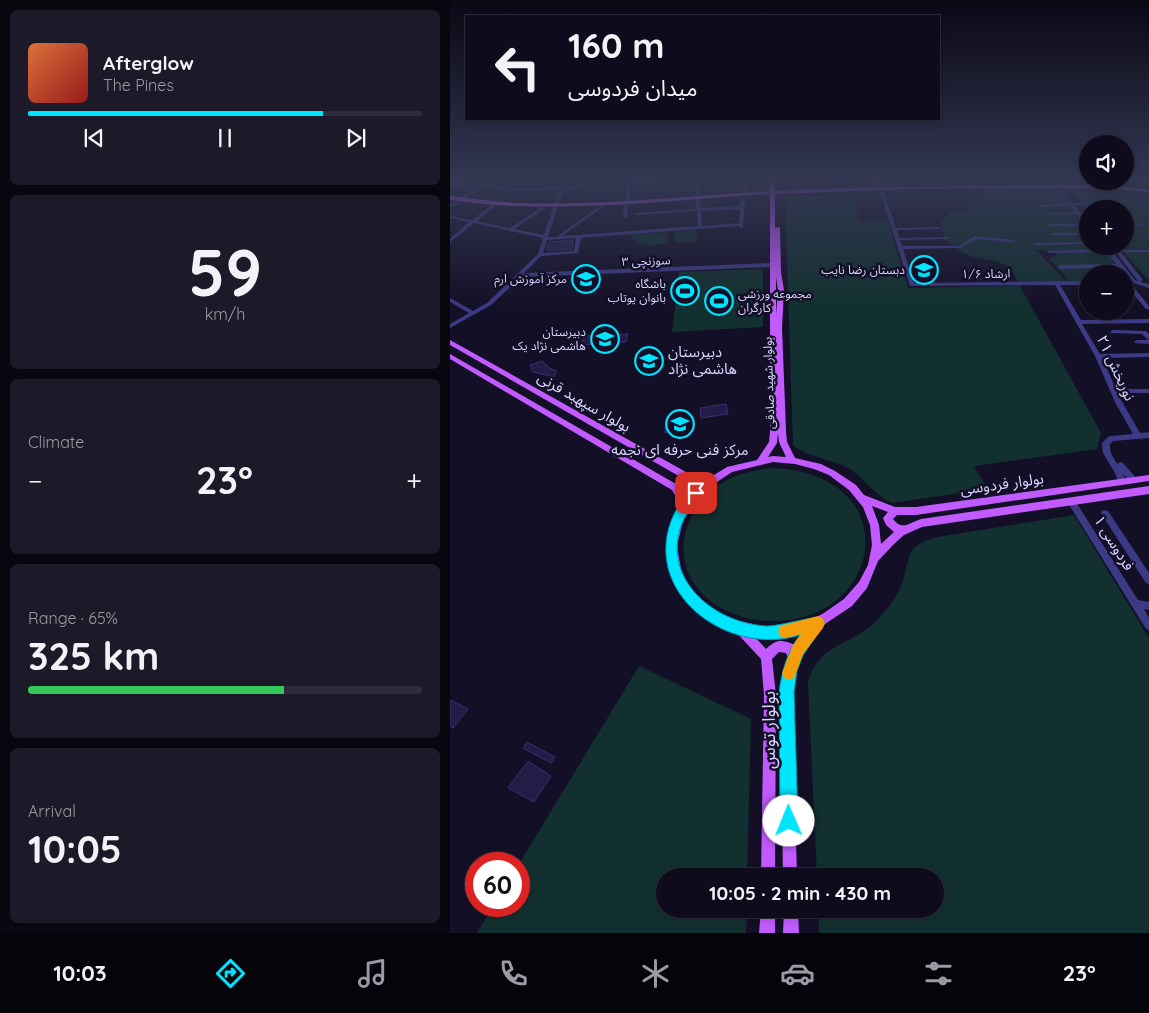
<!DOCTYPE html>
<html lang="en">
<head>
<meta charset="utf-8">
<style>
  :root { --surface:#0e0b1c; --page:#1c1929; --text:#f1f3f6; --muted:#9b9ba3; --line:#2e2b3b; --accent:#00e5ff }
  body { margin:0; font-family:Quicksand,"Noto Sans Arabic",sans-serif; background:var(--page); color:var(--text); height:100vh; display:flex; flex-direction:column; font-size:19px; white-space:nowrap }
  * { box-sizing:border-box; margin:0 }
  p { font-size:16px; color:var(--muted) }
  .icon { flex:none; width:28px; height:28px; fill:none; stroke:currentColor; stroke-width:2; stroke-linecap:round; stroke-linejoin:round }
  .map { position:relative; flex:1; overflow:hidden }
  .drawer { display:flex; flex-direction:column; gap:10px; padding:10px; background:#08060f; width:450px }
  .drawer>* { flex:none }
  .hud { position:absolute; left:15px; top:15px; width:475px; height:105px; border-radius:0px; box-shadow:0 2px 8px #0003,0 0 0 1px var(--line); background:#0e0b1c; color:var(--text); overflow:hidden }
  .tools { position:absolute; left:629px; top:135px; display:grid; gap:10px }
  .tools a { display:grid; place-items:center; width:55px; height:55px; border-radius:50%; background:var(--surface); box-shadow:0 2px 8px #0003,0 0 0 1px var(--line); font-size:25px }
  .speed { position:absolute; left:15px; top:852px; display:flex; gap:10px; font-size:25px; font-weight:700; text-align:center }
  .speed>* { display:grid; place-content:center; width:65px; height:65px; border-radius:50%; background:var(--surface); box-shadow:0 2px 8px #0003,0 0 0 1px var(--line); line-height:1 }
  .speed .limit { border:8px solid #d22; background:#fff; color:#111 }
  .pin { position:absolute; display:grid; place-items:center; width:42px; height:42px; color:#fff; margin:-21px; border-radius:10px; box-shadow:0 2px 8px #0006 }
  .me { position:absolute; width:55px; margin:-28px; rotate:359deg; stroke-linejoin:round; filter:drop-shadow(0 0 4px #0008) }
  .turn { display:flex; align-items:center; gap:18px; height:105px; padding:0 20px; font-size:22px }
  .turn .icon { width:65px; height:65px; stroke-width:2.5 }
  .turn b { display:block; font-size:35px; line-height:42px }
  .big { font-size:38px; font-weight:700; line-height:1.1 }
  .drawer .card { flex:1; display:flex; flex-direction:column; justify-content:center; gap:8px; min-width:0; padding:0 18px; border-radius:8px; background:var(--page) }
  .drawer .dial { align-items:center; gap:0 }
  .dial b { font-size:65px; line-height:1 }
  .song { display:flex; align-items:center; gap:15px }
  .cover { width:60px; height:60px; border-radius:8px; background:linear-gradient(135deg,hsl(20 70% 55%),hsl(0 70% 35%)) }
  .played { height:5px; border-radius:2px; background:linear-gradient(90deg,var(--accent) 75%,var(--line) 75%) }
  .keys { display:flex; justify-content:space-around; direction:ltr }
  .heat { display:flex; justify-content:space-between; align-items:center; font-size:28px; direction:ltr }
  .charge { height:8px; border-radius:4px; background:linear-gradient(90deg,#34c759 65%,var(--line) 0) }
  .trip { position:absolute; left:206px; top:868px; width:288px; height:50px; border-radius:25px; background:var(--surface); box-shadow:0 2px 8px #0003,0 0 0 1px var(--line); font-weight:700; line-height:50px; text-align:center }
  .dock { display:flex; height:80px; justify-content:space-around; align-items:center; background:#06040b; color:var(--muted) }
  .dock .icon { width:35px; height:35px }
  .dock .on { color:var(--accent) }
  .dock b { font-size:22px; color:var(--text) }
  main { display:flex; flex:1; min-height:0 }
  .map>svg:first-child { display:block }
</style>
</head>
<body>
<main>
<section class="drawer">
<div class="card">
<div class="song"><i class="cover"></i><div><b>Afterglow</b><p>The Pines</p></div></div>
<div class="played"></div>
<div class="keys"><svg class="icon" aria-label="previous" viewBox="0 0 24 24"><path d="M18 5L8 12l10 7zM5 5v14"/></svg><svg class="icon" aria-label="pause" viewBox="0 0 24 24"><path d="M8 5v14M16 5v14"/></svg><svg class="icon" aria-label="next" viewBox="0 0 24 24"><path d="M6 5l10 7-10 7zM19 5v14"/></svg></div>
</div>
<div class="card dial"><b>59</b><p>km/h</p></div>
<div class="card"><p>Climate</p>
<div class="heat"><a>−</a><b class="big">23°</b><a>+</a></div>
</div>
<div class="card"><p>Range · 65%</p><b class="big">325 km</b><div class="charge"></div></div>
<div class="card"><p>Arrival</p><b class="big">10:05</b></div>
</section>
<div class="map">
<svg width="699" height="933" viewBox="0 0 699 933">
  <rect width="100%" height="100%" fill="#130f26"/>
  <!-- green -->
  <path fill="#12302f" d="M532,189h78l27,37 1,20h15l21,28h-36l-1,7h-18l-20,-23 8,-2 -2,-4 -20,-3 32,33h-49c-10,-23 -22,-20 -44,-25 -11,-3 -21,-11 -30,-18l-3,-19 11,-8 17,-3 -3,-6 20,-8z
    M621,191l78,4v86l-31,-35h7v-37h-37l-1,2z
    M403,194l6,27h29l20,67 112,-2 81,147 -4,16 -123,17 13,23 -95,14c-17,-7 -26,-23 -42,-34 -17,-10 -45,-12 -57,-24l-8,-248z
    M246,230l2,9 -6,4 -17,-1 -1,-10z
    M217,233l1,9c-15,5 -25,6 -38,-5l3,-3z
    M313,269v58l-91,5 7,-60z
    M319,468c136,2 119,151 6,153 -30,1 -65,-12 -82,-39 -23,-38 -1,-84 36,-103 12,-6 26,-8 40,-11z
    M624,515l75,123v295h-330l-1,-24h117v-33h-118l-9,-194c13,-43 47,-35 72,-65 9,-10 19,-23 23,-36 8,-28 2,-34 34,-44z
    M189,666l112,53 -4,157h-82v33h82l-1,24h-269l16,-27h26v-42z"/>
  <!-- building -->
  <path fill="#241b47" stroke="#3b2d73" d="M123,240l-1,9 -25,2 1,-7 4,-2z
    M178,334l-2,8 -45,3 3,-9z
    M92,361l7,7 8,3 -3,6 -21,-5 -3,-7z
    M276,404l2,10 -27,4 -1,-10z
    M235,414l10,6 -20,15 -11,-3 3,-2 -3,-2z
    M0,700l18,9 -15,19 -3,-2z
    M77,742l28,15 -4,6 -28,-15z
    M78,761l23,15 -17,26 -26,-14z"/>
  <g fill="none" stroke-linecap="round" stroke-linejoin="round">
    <!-- minor -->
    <path fill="#3d3a85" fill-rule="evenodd" d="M15,178h5l-12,7 18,4 7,-4 36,4 15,-1 4,-8 -11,-2h16l-4,10 21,-1 3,-9h4l-3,9h10l10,-9h5l-13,11 -13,1 -15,47h8l45,-32h2v2l-41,29 136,-10 -1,-15 -61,4 -2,-1 2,-1 60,-4v-10l1,-1 -3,-17 -56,3v-2h1l55,-4h29l-25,3 3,27 39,-2 1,-7 4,1 -2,28h-4v-2l-158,12 -3,15 -37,3 -17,17 248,-10 3,2 -3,2 -251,10 -30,28 -41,23v-4l19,-11 -19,-11v-4l23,13 14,-8 51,-49 5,-16 -69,-15 -24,19v-3l19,-17 -19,-4v-2l22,4 20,-15h2v2l-17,14 33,7 32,-21h2v2l-30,20 30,6 15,-45 -40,1 -35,-4 -23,13h-2v-2l13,-7 -22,-5v-2h4zM290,209l-1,14 -37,3 -1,-15zM126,238l-2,13 -31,2 4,-13z
      M177,178h4l-2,24 -1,1 -1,14 -2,1 -2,-1 1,-13 1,-1z
      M294,178h4l-2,16 -2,1 -2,-1z
      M425,178h4v7l-3,-1z
      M515,178h4l2,10 -3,-1z
      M690,178h9v2z
      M659,181h4l5,6 -1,1h-2z
      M610,188l28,33v5h-39v-2h36l-8,-10 -30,1 -2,-1 2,-1 28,-1 -4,-6 -31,1 -2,-1 2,-1 29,-1 -3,-5h-39l-2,-1 2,-1h37l-6,-8z
      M432,191l2,1 12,36 44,-1 2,1 -2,1 -43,1 2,8 48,-1 2,1 -2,1 -47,1 2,6h57l16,-10 38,4 2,1 -2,1 -37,-3 -16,9 -57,1 11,34 174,-2v4h-28l21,35 68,-1v4l-67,1 18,30 49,-1v4l-47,1 14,31h33v4h-32l23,40 9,-1v6l-36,3 -3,3c-1,8 3,13 7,20l3,-2 3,1 14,16 1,2 -1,2h-6l-8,-9 3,8 -1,2h-6l-4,-11 -12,-20 -1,-10 6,-6 3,-1 22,-2 -18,-32 -20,-46 -40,-71 -145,1 -30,-94z
      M9,201l2,1v1l-11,4v-3z
      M664,202l2,1v1l-39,1 -2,-1 2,-1z
      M675,224h16l2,1 -2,1h-16z
      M600,233h38v2h-36l-2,-1z
      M638,242v2l-53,1 -2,-1 2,-1z
      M653,246h5l27,34 3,1 -27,-35h5l2,4h31v2h-28l22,28 -3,2 9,2v4l-18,-6 -12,-15 -59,2 -3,-2 3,-2 56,-1 -9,-12 -58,1 -2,-1 2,-1 56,-2z
      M675,284l7,1 17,21v3h-3l-18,-21h-3z
      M663,330l33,1 3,3v6l-2,-1 -5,-5 -31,-1 -1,-1z
      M687,340h12v4l-14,-1 -1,-1z
      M621,498l3,1 64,101 11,2v8l-5,-1 5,9v12l-3,-1 -78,-126 -1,-2 1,-2z
      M655,510l3,1 41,62v11l-3,-1 -44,-68 -1,-2 1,-2z"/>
    <!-- major -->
    <path fill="#c25bff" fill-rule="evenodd" d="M320,178h4l1,13c79,-4 158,-5 237,-5 46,-1 91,-3 137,4v2l-33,-3 -50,-1 -156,1 -135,5v42v-8l5,-1 1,45 3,18 -2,38 4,103 1,11 8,16 26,6 14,7 21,14 8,10 31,12h21l233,-32v6l-233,34h-19l-4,4c9,12 16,4 28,0l228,-33v8l-227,33 -18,8 -10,9 -16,17 -11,27 -15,18 -30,20 -21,33 -5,13 -4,20 5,184h-14l-3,-184 9,-32 -3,-7 -7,-1 -7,7 4,36 -1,181h-14l3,-181 -3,-36 -27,-29 -14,-4 -30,-20 -17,-27 -6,-33 7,-30 7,-10 -9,-16 -222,-131v-5l226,130h6l2,-5 -234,-134v-5l236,132 23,6 18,-11 30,-7 12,-18 1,-10v-238c-83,5 -165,15 -248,12 -24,0 -48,-3 -72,-6v-4c24,3 48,6 72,7 83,3 165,-7 248,-12zM326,277l2,13 -2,25zM328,433l1,9 7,15 -13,-1 -5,1 9,-14zM323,462l22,2 19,5 15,6 20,15 14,17 7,18 2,20 -4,20 -9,17 -15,17 -20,14 -13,7 -21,6 -16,1h-8l-40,-9 -28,-19 -16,-24 -5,-29 7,-29 18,-25 30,-20zM243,481l8,2 -6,4 -9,12 -5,-8c6,-1 11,-4 12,-10zM422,506l16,6 -5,6 3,7 8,7 -13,12 -2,-19zM354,633l-9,15 -2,-4c-13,-5 -17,-4 -27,5l-14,-15c18,4 34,4 52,-1z
      M311,909h14v24h-16z
      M334,909h14l1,24h-16z"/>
  </g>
  <!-- sky -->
  <linearGradient id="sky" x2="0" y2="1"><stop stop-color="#0a0815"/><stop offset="0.58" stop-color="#333752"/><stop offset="1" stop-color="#333752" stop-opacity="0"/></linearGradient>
  <rect width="699" height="309" fill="url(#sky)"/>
  <!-- route -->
  <path fill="#00e5ff" stroke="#0095a6" d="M246,488l6,5c-7,13 -18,21 -22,36 -16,54 38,95 87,97 14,0 49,-11 56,-8l2,5 -22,32 -6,16 -3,21 4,129 -3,6 -6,3 -7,-3 -2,-6 -1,-129c3,-21 8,-40 21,-57 -72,23 -162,-43 -126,-121 5,-9 11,-22 22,-26z"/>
  <!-- slow -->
  <path fill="#f59e0b" d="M368,616l5,2 2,5 -2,5 -20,26 -9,24 -5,2 -5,-2 -2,-5 11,-28 8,-11 -16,4 -5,-2 -2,-5 2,-5z"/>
  <!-- icons -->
  <defs>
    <symbol id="school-ring" viewBox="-11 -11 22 22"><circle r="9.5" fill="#130f26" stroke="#00e5ff" stroke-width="1.5"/><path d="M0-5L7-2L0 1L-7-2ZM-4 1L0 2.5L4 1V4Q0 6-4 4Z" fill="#00e5ff"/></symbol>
    <symbol id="stadium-ring" viewBox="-11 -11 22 22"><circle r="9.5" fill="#130f26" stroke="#00e5ff" stroke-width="1.5"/><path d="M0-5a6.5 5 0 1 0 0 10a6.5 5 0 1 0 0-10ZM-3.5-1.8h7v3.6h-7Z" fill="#00e5ff"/></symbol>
  </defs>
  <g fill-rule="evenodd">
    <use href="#school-ring" x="458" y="254" width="32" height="32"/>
    <use href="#school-ring" x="120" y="263" width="32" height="32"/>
    <use href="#stadium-ring" x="219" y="275" width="32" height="32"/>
    <use href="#stadium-ring" x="253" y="285" width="32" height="32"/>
    <use href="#school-ring" x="139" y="323" width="32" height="32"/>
    <use href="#school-ring" x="183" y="345" width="32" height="32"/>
    <use href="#school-ring" x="214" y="408" width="32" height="32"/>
  </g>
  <g text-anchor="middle" stroke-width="5" stroke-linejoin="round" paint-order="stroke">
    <!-- far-street labels -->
    <g font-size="12" fill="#d9d4ff" stroke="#130f26">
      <text transform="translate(196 261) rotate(-2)" y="4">سوزنچی ۳</text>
      <text x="536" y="278">ارشاد ۱/۶</text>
      <text transform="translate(319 383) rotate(-92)" y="4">بولوار شهید صادقی</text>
    </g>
    <!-- far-poi labels -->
    <g font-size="12" fill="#d9d4ff" stroke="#130f26" text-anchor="end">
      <text x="455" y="274">دبستان رضا نایب</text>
      <text x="117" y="283">مرکز آموزش ارم</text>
      <text x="216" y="288">باشگاه<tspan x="216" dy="14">بانوان یوتاب</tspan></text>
      <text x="288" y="298" text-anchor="start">مجموعه ورزشی<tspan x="288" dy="14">کارگران</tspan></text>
      <text x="136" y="336">دبیرستان<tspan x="136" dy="14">هاشمی نژاد یک</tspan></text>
    </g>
    <!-- poi labels -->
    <g font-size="15" fill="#d9d4ff" stroke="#130f26" text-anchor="start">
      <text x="218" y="357">دبیرستان<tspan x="218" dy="17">هاشمی نژاد</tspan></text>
      <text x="230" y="455" text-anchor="middle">مرکز فنی حرفه ای نجمه</text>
    </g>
    <!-- street labels -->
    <g font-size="15" fill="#d9d4ff" stroke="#130f26">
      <text transform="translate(666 368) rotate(65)" y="5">نوربخش ۲۱</text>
      <text transform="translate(134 402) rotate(30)" y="5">بولوار سپهبد قرنی</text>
      <text transform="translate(552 484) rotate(-8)" y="5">بولوار فردوسی</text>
      <text transform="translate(664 543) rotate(58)" y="5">فردوسی ۱</text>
    </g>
    <!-- near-street labels -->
    <g font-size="18" fill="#d9d4ff" stroke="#130f26">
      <text transform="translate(319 730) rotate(-90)" y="6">بولوار توس</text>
    </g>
  </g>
</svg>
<div class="tools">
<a><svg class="icon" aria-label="sound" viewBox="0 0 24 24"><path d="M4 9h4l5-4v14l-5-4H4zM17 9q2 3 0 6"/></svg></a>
<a>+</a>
<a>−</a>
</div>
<div class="speed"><div class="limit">60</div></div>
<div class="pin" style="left:246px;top:493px;background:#d93025"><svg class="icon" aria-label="arrive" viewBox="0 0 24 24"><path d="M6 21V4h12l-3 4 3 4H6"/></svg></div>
<svg class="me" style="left:339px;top:821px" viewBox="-20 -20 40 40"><circle r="19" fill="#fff"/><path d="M0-13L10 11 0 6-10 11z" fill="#00e5ff"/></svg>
<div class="trip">10:05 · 2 min · 430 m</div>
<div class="hud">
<div class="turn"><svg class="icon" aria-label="left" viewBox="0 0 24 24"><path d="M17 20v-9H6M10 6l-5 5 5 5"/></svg><div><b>160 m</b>میدان فردوسی</div></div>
</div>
</div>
</main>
<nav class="dock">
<b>10:03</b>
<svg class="icon on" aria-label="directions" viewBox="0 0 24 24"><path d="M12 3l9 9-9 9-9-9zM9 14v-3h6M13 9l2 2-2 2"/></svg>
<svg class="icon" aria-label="music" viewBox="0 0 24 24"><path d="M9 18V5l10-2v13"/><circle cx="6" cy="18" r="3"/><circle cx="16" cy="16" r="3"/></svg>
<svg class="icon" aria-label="phone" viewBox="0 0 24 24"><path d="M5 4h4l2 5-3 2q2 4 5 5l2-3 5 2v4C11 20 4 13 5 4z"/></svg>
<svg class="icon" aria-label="climate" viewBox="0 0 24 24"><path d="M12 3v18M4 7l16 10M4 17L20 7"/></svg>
<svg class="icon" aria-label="car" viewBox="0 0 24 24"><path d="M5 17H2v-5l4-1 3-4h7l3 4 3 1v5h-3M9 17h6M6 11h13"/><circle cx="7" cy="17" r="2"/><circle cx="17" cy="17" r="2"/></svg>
<svg class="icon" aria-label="filters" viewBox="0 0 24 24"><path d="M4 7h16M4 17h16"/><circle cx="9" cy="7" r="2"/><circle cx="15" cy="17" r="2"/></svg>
<b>23°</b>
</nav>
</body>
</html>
